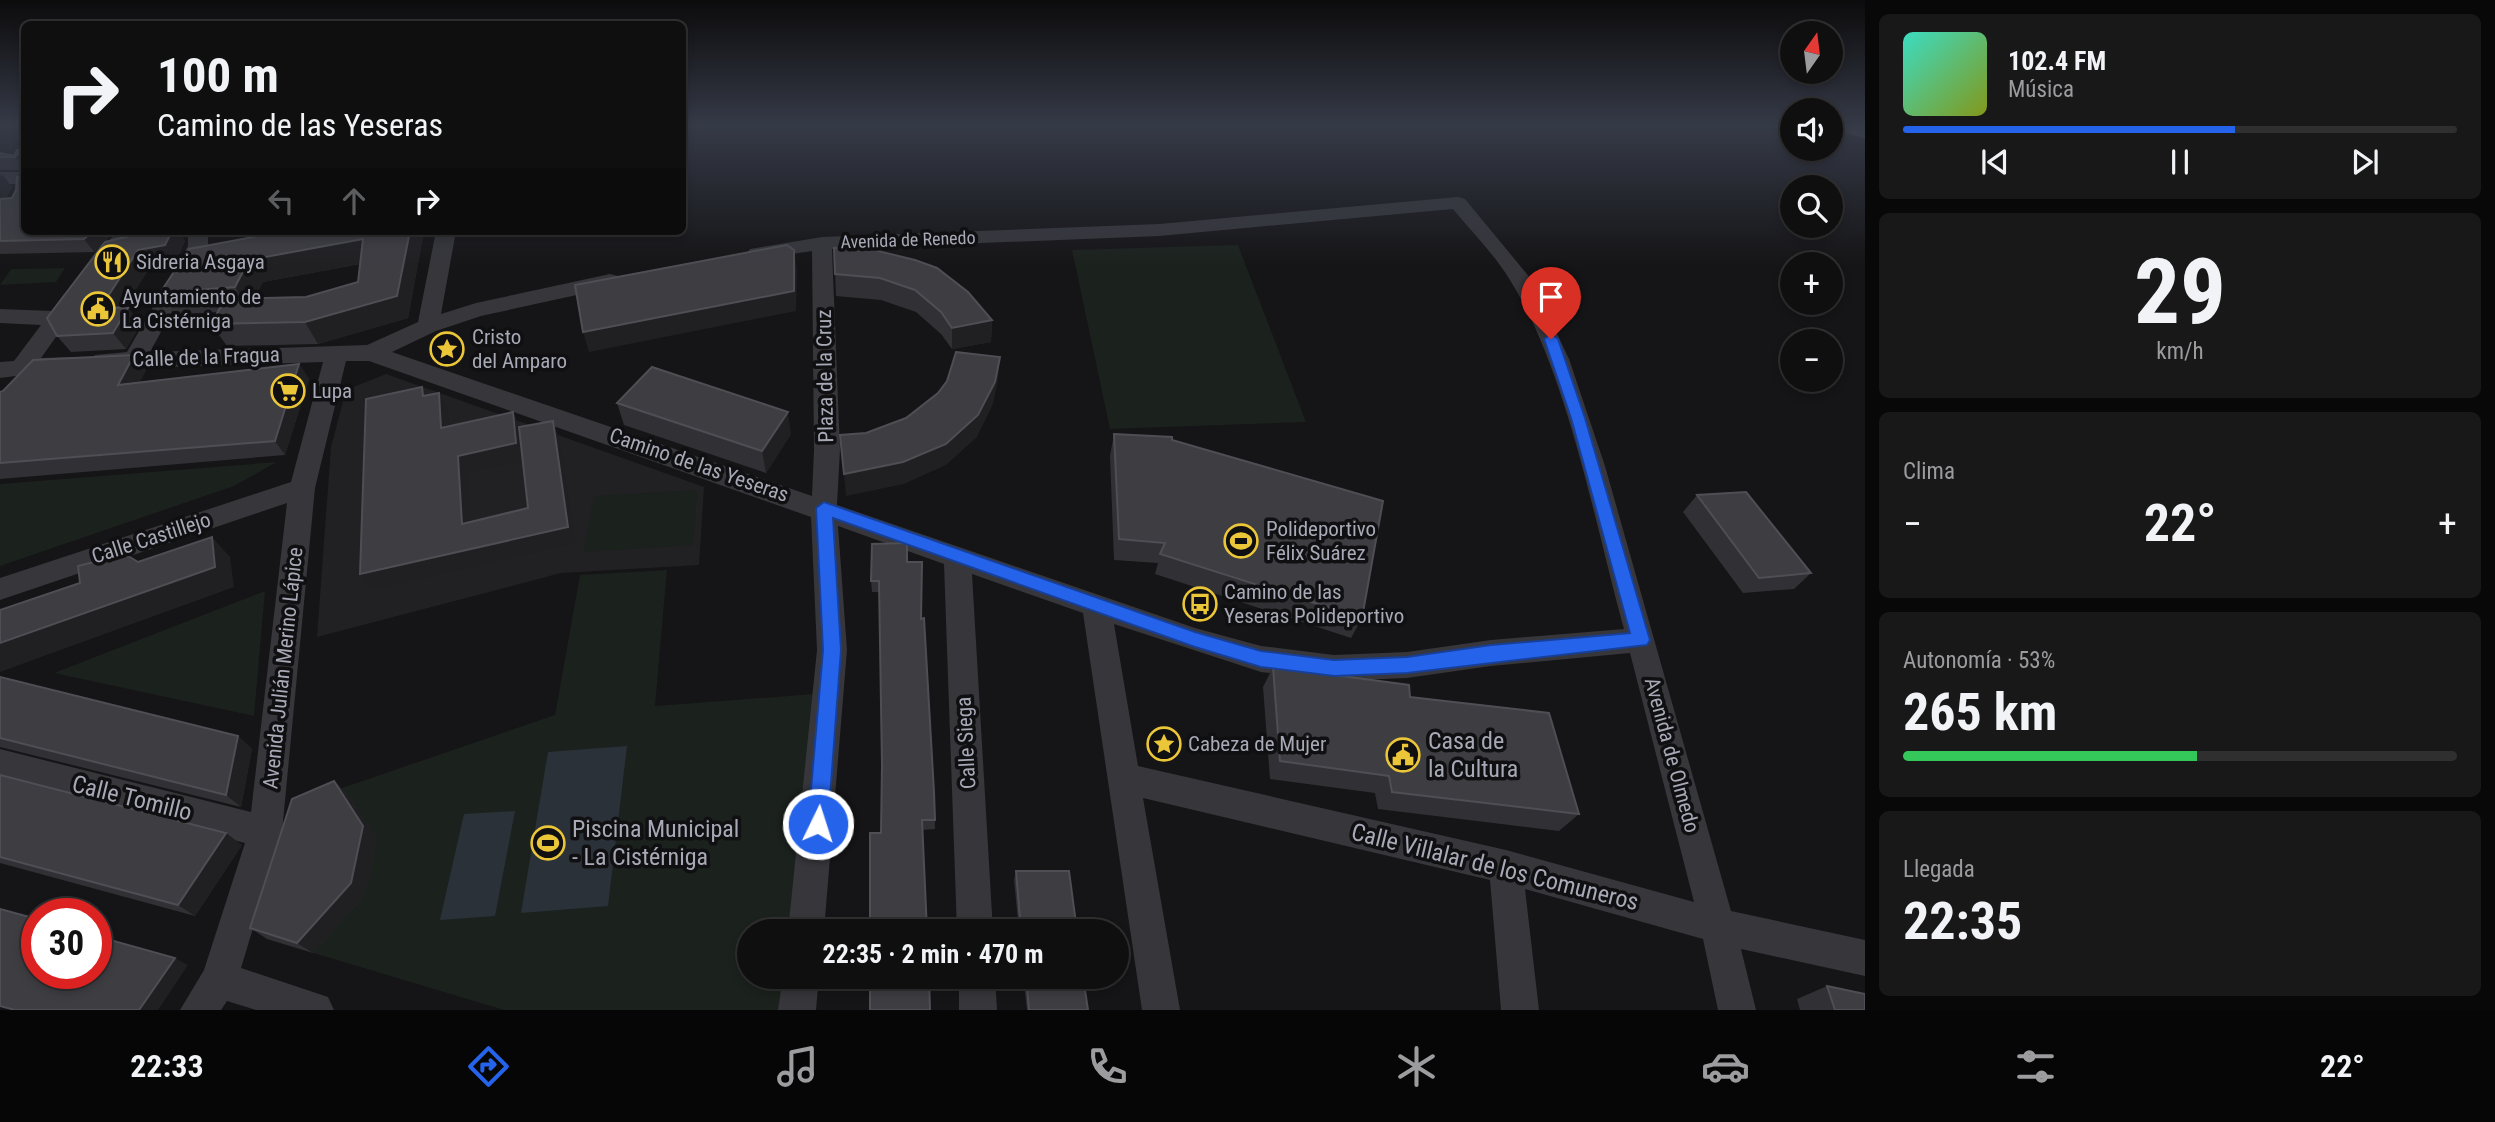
<!DOCTYPE html>
<html lang="es">
<head>
<meta charset="utf-8">
<style>
  :root { --surface:#100f10; --page:#191819; --text:#f1f3f6; --muted:#9c9c9f; --line:#302f30; --accent:#2563eb }
  body { margin:0; font-family:"Roboto Condensed",sans-serif; background:var(--page); color:var(--text); height:100vh; display:flex; flex-direction:column; font-size:26px; white-space:nowrap }
  * { box-sizing:border-box; margin:0 }
  p { font-size:23px; color:var(--muted) }
  .icon { flex:none; width:38px; height:38px; fill:none; stroke:currentColor; stroke-width:2; stroke-linecap:round; stroke-linejoin:round }
  .map { position:relative; flex:1; overflow:hidden }
  .panel { display:flex; flex-direction:column; gap:14px; padding:14px; background:#090809; width:630px }
  .panel>* { flex:none }
  .top-card { position:absolute; left:21px; top:21px; width:665px; height:214px; border-radius:10px; box-shadow:0 4px 10px #0003,0 0 0 2px var(--line); background:#100f10; color:var(--text); overflow:hidden }
  .needle { width:46px; rotate:14deg }
  .tools { position:absolute; left:1780px; top:21px; display:grid; gap:14px }
  .tools a { display:grid; place-items:center; width:63px; height:63px; border-radius:50%; background:var(--surface); box-shadow:0 4px 10px #0003,0 0 0 2px var(--line); font-size:35px }
  .speed { position:absolute; left:21px; top:898px; display:flex; gap:14px; font-size:35px; font-weight:700; text-align:center }
  .speed>* { display:grid; place-content:center; width:91px; height:91px; border-radius:50%; background:var(--surface); box-shadow:0 4px 10px #0003,0 0 0 2px var(--line); line-height:1 }
  .speed .limit { border:10px solid #d22; background:#fff; color:#111 }
  .pin { position:absolute; display:grid; place-items:center; width:60px; height:60px; color:#fff; margin:-72px -30px; border-radius:50% 50% 50% 0; rotate:-45deg; box-shadow:0 0 7px #0007 }
  .pin .icon { rotate:45deg }
  .me { position:absolute; width:77px; margin:-38px; rotate:4deg; stroke-linejoin:round; filter:drop-shadow(0 0 5px #0008) }
  .turn { display:flex; align-items:center; gap:24px; height:147px; padding:0 21px; font-size:32px }
  .turn .icon { width:91px; height:91px; stroke-width:2.5 }
  .turn b { display:block; font-size:49px; line-height:60px }
  .lanes { display:flex; align-items:center; height:66px; padding:0 21px; background:#0003; justify-content:center; gap:35px; direction:ltr }
  .lanes .off { opacity:.35 }
  .big { font-size:52px; font-weight:700; line-height:1.1 }
  .panel .card { flex:1; display:flex; flex-direction:column; justify-content:center; gap:10px; min-width:0; padding:0 24px; border-radius:10px; background:var(--page) }
  .panel .dial { align-items:center; gap:0 }
  .dial b { font-size:91px; line-height:1 }
  .song { display:flex; align-items:center; gap:21px }
  .cover { width:84px; height:84px; border-radius:10px; background:linear-gradient(135deg,hsl(170 70% 55%),hsl(70 70% 35%)) }
  .played { height:7px; border-radius:4px; background:linear-gradient(90deg,var(--accent) 60%,var(--line) 60%) }
  .keys { display:flex; justify-content:space-around; direction:ltr }
  .heat { display:flex; justify-content:space-between; align-items:center; font-size:38px; direction:ltr }
  .charge { height:10px; border-radius:5px; background:linear-gradient(90deg,#34c759 53%,var(--line) 0) }
  .trip { position:absolute; left:737px; top:919px; width:392px; height:70px; border-radius:35px; background:var(--surface); box-shadow:0 4px 10px #0003,0 0 0 2px var(--line); font-weight:700; line-height:70px; text-align:center }
  .dock { display:flex; height:112px; justify-content:space-around; align-items:center; background:#060606; color:var(--muted) }
  .dock .icon { width:49px; height:49px }
  .dock .selected { color:var(--accent) }
  .dock b { font-size:32px; color:var(--text) }
  main { display:flex; flex:1; min-height:0 }
  .map>svg:first-child { display:block }
</style>
</head>
<body>
<main>
<div class="map">
<svg width="1865" height="1010" viewBox="0 0 1865 1010">
  <rect width="100%" height="100%" fill="#151416"/>
  <!-- built -->
  <path fill="#212023" d="M386,374l318,113 -5,78 -138,8 -244,64 14,-190 15,-57z"/>
  <!-- green -->
  <path fill="#1b211c" d="M1238,245l68,177 -196,7 -38,-179z
    M65,268l-9,14 -56,3 11,-16z
    M277,462l-43,24 -234,80v-82z
    M697,490l-4,55 -109,7 10,-56z
    M667,570l-12,136 159,-12 -23,237h-42v45l37,1 -3,33h-279l-237,-71 40,-127v-12l248,-85 25,-140z
    M265,591l-11,125 -200,-43z"/>
  <!-- water -->
  <path fill="#2b3139" d="M627,746l-19,160 -87,7 27,-161z
    M515,811l-20,105 -55,4 24,-106z"/>
  <g fill="none" stroke-linecap="round" stroke-linejoin="round">
    <!-- minor -->
    <path fill="#36363b" fill-rule="evenodd" d="M0,172h24v12h-24z
      M1458,197l7,2 66,80 38,80 36,107 126,445 134,29v36l-124,-27 15,61h-38l-15,-71 -178,-50 14,121h-38l-11,-130 -347,-82 37,212h-38l-59,-397 -111,-39 21,357h-36l-13,-367 -106,-38 9,124 -23,281h-36l29,-281 -6,-133 -442,-156h-23l-31,127 -33,344 -41,136 87,29 6,13h-78l-29,-9 -6,9h-41l24,-40 41,-127 -245,-64v-30l251,63 36,-309 -287,97v-22l291,-96 32,-120 -220,7 -8,-2 -4,-6 4,-6 32,-3 61,-106v-15h20v15l-58,106 217,-7 51,-23 18,-91h20l-15,83 35,-11 134,-29 8,2 3,5 -3,5 -137,30 -45,15 -44,21 420,144 2,-46 -2,-199 -55,8 -7,-2 -3,-4 3,-4 72,-12 337,-13zM1453,209c19,23 41,45 57,71 58,94 84,241 114,349l-133,11 -84,12 -73,3 -73,-9 -66,-18 -358,-123 3,-55 -8,-201 327,-13zM1114,624l147,48 73,9 73,-3 84,-12 139,-13 64,249 -188,-52 -368,-84z
      M118,231h22l-11,12 3,5 -3,4 -20,5 -7,-2 -3,-4z
      M72,292l11,7 -42,59 31,-1 4,6 -4,6 -72,9v-16l14,-1 27,-36 -41,-2v-14l52,2 12,-17z
      M783,976h36l-3,34h-38z
      M959,976h36l2,34h-38z"/>
    <!-- highway -->
    <path fill="#62636c" fill-rule="evenodd" d="M1834,125h31v13l-27,-7z"/>
  </g>
  <!-- wall -->
  <path fill="#313034" fill-rule="evenodd" d="M0,153l14,3 10,-1v15h-24z
    M0,174l12,13 -7,12 19,32h91l-21,21 -94,2z
    M138,231h40l7,10 -9,20 -26,6 -26,41 17,16 -15,25 -55,3 -14,-16 83,-102z
    M424,231l-16,87 -90,26 -91,2 -16,-22 7,-12 -42,3 -16,-22zM360,264l-2,18 -52,15 -52,2 9,-17z
    M834,248l158,72 -1,22 -39,7 -11,-15 -25,-22 -35,-12 -45,-4z
    M134,355l12,15 -7,13 160,-19 10,15 -24,76 -285,24v-87z
    M617,403l174,31 -25,39 -142,-48z
    M1114,434l58,6 190,178 -11,20 -196,-64 3,-11 -44,-3 -4,-104z
    M1697,495l114,78 -17,16 -51,4 -60,-81z
    M907,562l14,57 13,173 1,37 -54,4 1,-68 -2,-173h-8l-1,-11z
    M1273,667l137,30 169,117 -20,17 -181,-22 -3,-16 -105,-14 -7,-92z
    M0,677l238,59 14,13 -11,58 -241,-60z
    M0,775l242,70 -47,71 -195,-53z
    M334,781l14,14 29,44 -12,56 -52,58 -46,-14 -17,-11z
    M1016,871l61,60h-58l-5,-51z
    M1023,976h60l5,34h-61z
    M1827,986l38,24h-65l-3,-11z"/>
  <!-- shaded-wall -->
  <path fill="#201f22" d="M21,150l3,5v14l-9,-12z
    M2,174l10,13 -12,19v-29z
    M93,231h22l-21,21 -10,-13z
    M172,231h6l7,10 -9,20 -26,6 -36,56 -13,-16 37,-57z
    M410,231h14l-16,87 -90,26 -13,-22 92,-26z
    M363,239l12,22 -112,21 -14,27 -14,-22 14,-27z
    M794,250l3,20 -1,41 -207,41 -6,-20z
    M128,308l13,16 -15,25 -13,-16z
    M992,320l-1,22 -39,7v-21z
    M134,355l12,15 -15,30 -13,-15z
    M1000,357l-2,22 -5,25 -16,33 -31,28 -42,19 -58,12 -2,-22z
    M299,364l10,15 -24,76 -10,-14z
    M439,393l9,17 2,35 -9,-17z
    M513,412l8,17 3,31 -57,13 4,67 -9,-16 -4,-68z
    M788,412l3,22 -25,39 -4,-22z
    M553,421l6,17 16,105 -204,47 -11,-16 208,-47z
    M212,537l18,20 4,30 -234,85v-29z
    M238,736l14,13 -11,58 -15,-12z
    M334,781l14,14 29,44 -12,56 -52,58 -16,-10z
    M226,833l16,12 -47,71 -17,-11z
    M175,958l13,7 -30,45h-19z"/>
  <!-- building -->
  <path fill="#3e3d42" stroke="#4e4e54" stroke-width="2" d="M17,150h4l-6,7h-15v-4l14,3z
    M17,177h7v54h69l-9,8 -84,2v-42l12,-1 4,-8z
    M150,231h22l-7,14 -27,5 -37,57 27,1 -15,25 -56,3 -10,-18 58,-76z
    M285,231h125l-13,65 -92,26 -94,2 14,-25 81,-2 52,-15 5,-43 -114,21 -14,27 -75,6 29,-44z
    M787,245l7,5v41l-211,41 -8,-47z
    M834,248l40,2 41,10 22,8 31,24 24,28 -40,8 -11,-16 -26,-22 -35,-12 -45,-4z
    M956,352l44,5 -5,25 -17,33 -32,29 -43,18 -59,12 -4,-39 26,-2 40,-15 32,-25 9,-12z
    M134,355l-16,30 181,-21 -24,77 -275,22v-71l3,-1 30,-31z
    M652,367l136,45 -26,39 -145,-48z
    M422,387l1,9 16,-3 2,35 72,-16 3,31 -58,13 4,68 66,-16 -9,-81 34,-6 15,106 -208,47 6,-175z
    M1114,434l58,3v3l211,61 -21,117 -202,-64 5,-11 -46,-4z
    M1746,492l65,81 -52,5 -62,-83z
    M212,537l3,30 -215,76v-33l80,-27 -2,-17 20,-5 13,-10h9l18,11z
    M907,543v19h15l-1,57 3,-1 10,174 1,28h-13l5,111h-57v-98h11l1,-68 -3,-184h-8l1,-37z
    M1273,667l136,18 1,12 139,16 30,101 -187,-22 -3,-16 -109,-15z
    M0,677l238,59 -12,59 -226,-57z
    M0,775l226,58 -48,72 -178,-48z
    M334,781l29,45 -12,57 -54,60 -47,-15 42,-129z
    M1016,871h53l8,60h-56z
    M0,909l37,10v54h59v-37l79,22 -36,52h-124l-15,-4z
    M870,976h59l1,34h-60z
    M1026,976h57l5,34h-59z
    M1827,986l38,8v16h-30z"/>
  <!-- sky -->
  <linearGradient id="sky" x2="0" y2="1"><stop stop-color="#0c0b0c"/><stop offset="0.47" stop-color="#353a47"/><stop offset="1" stop-color="#353a47" stop-opacity="0"/></linearGradient>
  <rect width="1865" height="267" fill="url(#sky)"/>
  <!-- route -->
  <path fill="#2563eb" stroke="#184099" stroke-width="2" d="M1551,334l7,5 27,79 65,222 -3,5 -240,28 -73,3 -73,-9 -66,-20 -362,-129 8,132 -13,174 -3,7 -7,3 -7,-3 -3,-7 15,-174 -7,-142 8,-6 371,130 66,19 73,9 73,-3 84,-12 139,-12 -59,-215 -27,-79z"/>
  <!-- icons -->
  <defs>
    <symbol id="restaurant-ring" viewBox="-11 -11 22 22"><circle r="9.5" fill="#100f11" stroke="#ebc638" stroke-width="1.5"/><path d="M-5-6h1v4h1v-4h1v4h1v-4h1v5L-1.5 .5V6h-2V.5L-5-1ZM5-6V6H3V1.5H1.5Q1.5-4 5-6Z" fill="#ebc638"/></symbol>
    <symbol id="civic-ring" viewBox="-11 -11 22 22"><circle r="9.5" fill="#100f11" stroke="#ebc638" stroke-width="1.5"/><path d="M-.6-6.5H3V-4.5H.6V-3L4-1V1h2V6H-6V1h2V-1L-.6-3ZM-1.2 2.5V6h2.4V2.5Z" fill="#ebc638"/></symbol>
    <symbol id="sight-ring" viewBox="-11 -11 22 22"><circle r="9.5" fill="#100f11" stroke="#ebc638" stroke-width="1.5"/><path d="M0-6L1.8-2.2L6-1.7L2.9 1.2L3.7 5.4L0 3.3L-3.7 5.4L-2.9 1.2L-6-1.7L-1.8-2.2Z" fill="#ebc638"/></symbol>
    <symbol id="supermarket-ring" viewBox="-11 -11 22 22"><circle r="9.5" fill="#100f11" stroke="#ebc638" stroke-width="1.5"/><path d="M-6-5.5h2.5l.6 2H6L4.5 2H-2.5L-4.4-4H-6ZM-1.5 3.2a1.3 1.3 0 1 0 .1 0ZM3 3.2a1.3 1.3 0 1 0 .1 0Z" fill="#ebc638"/></symbol>
    <symbol id="stadium-ring" viewBox="-11 -11 22 22"><circle r="9.5" fill="#100f11" stroke="#ebc638" stroke-width="1.5"/><path d="M0-5a6.5 5 0 1 0 0 10a6.5 5 0 1 0 0-10ZM-3.5-1.8h7v3.6h-7Z" fill="#ebc638"/></symbol>
    <symbol id="bus-ring" viewBox="-11 -11 22 22"><circle r="9.5" fill="#100f11" stroke="#ebc638" stroke-width="1.5"/><path d="M-5-6H5V4H4V6H2V4H-2V6H-4V4H-5ZM-3.5-4V0h7V-4ZM-3.5 1.2v1.5H-2V1.2ZM2 1.2v1.5H3.5V1.2Z" fill="#ebc638"/></symbol>
  </defs>
  <g fill-rule="evenodd">
    <use href="#restaurant-ring" x="93" y="243" width="38" height="38"/>
    <use href="#civic-ring" x="79" y="290" width="38" height="38"/>
    <use href="#sight-ring" x="428" y="330" width="38" height="38"/>
    <use href="#supermarket-ring" x="269" y="372" width="38" height="38"/>
    <use href="#stadium-ring" x="1222" y="522" width="38" height="38"/>
    <use href="#bus-ring" x="1181" y="585" width="38" height="38"/>
    <use href="#sight-ring" x="1145" y="725" width="38" height="38"/>
    <use href="#civic-ring" x="1384" y="736" width="38" height="38"/>
    <use href="#stadium-ring" x="529" y="824" width="38" height="38"/>
  </g>
  <g text-anchor="middle" stroke-width="7" stroke-linejoin="round" paint-order="stroke">
    <!-- far-street labels -->
    <g font-size="18" fill="#a7a9b6" stroke="#100f11">
      <text transform="translate(908 240) rotate(-2)" y="6">Avenida de Renedo</text>
    </g>
    <!-- poi labels -->
    <g font-size="21" fill="#a7a9b6" stroke="#100f11" text-anchor="start">
      <text x="136" y="269">Sidreria Asgaya</text>
      <text x="122" y="304">Ayuntamiento de<tspan x="122" dy="24">La Cistérniga</tspan></text>
      <text x="472" y="344">Cristo<tspan x="472" dy="24">del Amparo</tspan></text>
      <text x="312" y="398">Lupa</text>
      <text x="1266" y="536">Polideportivo<tspan x="1266" dy="24">Félix Suárez</tspan></text>
      <text x="1224" y="599">Camino de las<tspan x="1224" dy="24">Yeseras Polideportivo</tspan></text>
      <text x="1188" y="751">Cabeza de Mujer</text>
    </g>
    <!-- street labels -->
    <g font-size="21" fill="#a7a9b6" stroke="#100f11">
      <text transform="translate(206 357) rotate(-2)" y="7">Calle de la Fragua</text>
      <text transform="translate(825 376) rotate(-91)" y="7">Plaza de la Cruz</text>
      <text transform="translate(699 465) rotate(19)" y="7">Camino de las Yeseras</text>
      <text transform="translate(151 538) rotate(-18)" y="7">Calle Castillejo</text>
      <text transform="translate(283 668) rotate(-84)" y="7">Avenida Julián Merino Lápice</text>
      <text transform="translate(966 743) rotate(-93)" y="7">Calle Siega</text>
      <text transform="translate(1672 755) rotate(75)" y="7">Avenida de Olmedo</text>
    </g>
    <!-- near-poi labels -->
    <g font-size="24" fill="#a7a9b6" stroke="#100f11" text-anchor="start">
      <text x="1428" y="749">Casa de<tspan x="1428" dy="28">la Cultura</tspan></text>
      <text x="572" y="837">Piscina Municipal<tspan x="572" dy="28">- La Cistérniga</tspan></text>
    </g>
    <!-- near-street labels -->
    <g font-size="24" fill="#a7a9b6" stroke="#100f11">
      <text transform="translate(132 798) rotate(14)" y="8">Calle Tomillo</text>
      <text transform="translate(1495 867) rotate(14)" y="8">Calle Villalar de los Comuneros</text>
    </g>
  </g>
</svg>
<div class="tools">
<a><svg class="needle" viewBox="-14 -14 28 28"><path d="M0-13l5 13h-10z" fill="#e53935"/><path d="M0 13l5-13h-10z" fill="#9c9c9f"/></svg></a>
<a><svg class="icon" aria-label="sound" viewBox="0 0 24 24"><path d="M4 9h4l5-4v14l-5-4H4zM17 9q2 3 0 6"/></svg></a>
<a><svg class="icon" aria-label="search" viewBox="0 0 24 24"><circle cx="10" cy="10" r="6"/><path d="M15 15l6 6"/></svg></a>
<a>+</a>
<a>−</a>
</div>
<div class="speed"><div class="limit">30</div></div>
<div class="pin" style="left:1551px;top:339px;background:#d93025"><svg class="icon" aria-label="arrive" viewBox="0 0 24 24"><path d="M6 21V4h12l-3 4 3 4H6"/></svg></div>
<svg class="me" style="left:818px;top:824px" viewBox="-20 -20 40 40"><circle r="17" fill="#2563eb" stroke="#fff" stroke-width="3"/><path d="M0-11L8 9 0 5-8 9z" fill="#fff"/></svg>
<div class="trip">22:35 · 2 min · 470 m</div>
<div class="top-card">
<div class="turn"><svg class="icon" aria-label="right" viewBox="0 0 24 24"><path d="M7 20v-9h11M14 6l5 5-5 5"/></svg><div><b>100 m</b>Camino de las Yeseras</div></div>
<div class="lanes"><svg class="icon off" aria-label="left" viewBox="0 0 24 24"><path d="M17 20v-9H6M10 6l-5 5 5 5"/></svg><svg class="icon off" aria-label="ahead" viewBox="0 0 24 24"><path d="M12 20V5M6 11l6-6 6 6"/></svg><svg class="icon" aria-label="right" viewBox="0 0 24 24"><path d="M7 20v-9h11M14 6l5 5-5 5"/></svg></div>
</div>
</div>
<section class="panel">
<div class="card">
<div class="song"><i class="cover"></i><div><b>102.4 FM</b><p>Música</p></div></div>
<div class="played"></div>
<div class="keys"><svg class="icon" aria-label="previous" viewBox="0 0 24 24"><path d="M18 5L8 12l10 7zM5 5v14"/></svg><svg class="icon" aria-label="pause" viewBox="0 0 24 24"><path d="M8 5v14M16 5v14"/></svg><svg class="icon" aria-label="next" viewBox="0 0 24 24"><path d="M6 5l10 7-10 7zM19 5v14"/></svg></div>
</div>
<div class="card dial"><b>29</b><p>km/h</p></div>
<div class="card"><p>Clima</p>
<div class="heat"><a>−</a><b class="big">22°</b><a>+</a></div>
</div>
<div class="card"><p>Autonomía · 53%</p><b class="big">265 km</b><div class="charge"></div></div>
<div class="card"><p>Llegada</p><b class="big">22:35</b></div>
</section>
</main>
<nav class="dock">
<b>22:33</b>
<svg class="icon selected" aria-label="directions" viewBox="0 0 24 24"><path d="M12 3l9 9-9 9-9-9zM9 14v-3h6M13 9l2 2-2 2"/></svg>
<svg class="icon" aria-label="music" viewBox="0 0 24 24"><path d="M9 18V5l10-2v13"/><circle cx="6" cy="18" r="3"/><circle cx="16" cy="16" r="3"/></svg>
<svg class="icon" aria-label="phone" viewBox="0 0 24 24"><path d="M5 4h4l2 5-3 2q2 4 5 5l2-3 5 2v4C11 20 4 13 5 4z"/></svg>
<svg class="icon" aria-label="climate" viewBox="0 0 24 24"><path d="M12 3v18M4 7l16 10M4 17L20 7"/></svg>
<svg class="icon" aria-label="car" viewBox="0 0 24 24"><path d="M5 17H2v-5l4-1 3-4h7l3 4 3 1v5h-3M9 17h6M6 11h13"/><circle cx="7" cy="17" r="2"/><circle cx="17" cy="17" r="2"/></svg>
<svg class="icon" aria-label="filters" viewBox="0 0 24 24"><path d="M4 7h16M4 17h16"/><circle cx="9" cy="7" r="2"/><circle cx="15" cy="17" r="2"/></svg>
<b>22°</b>
</nav>
</body>
</html>
